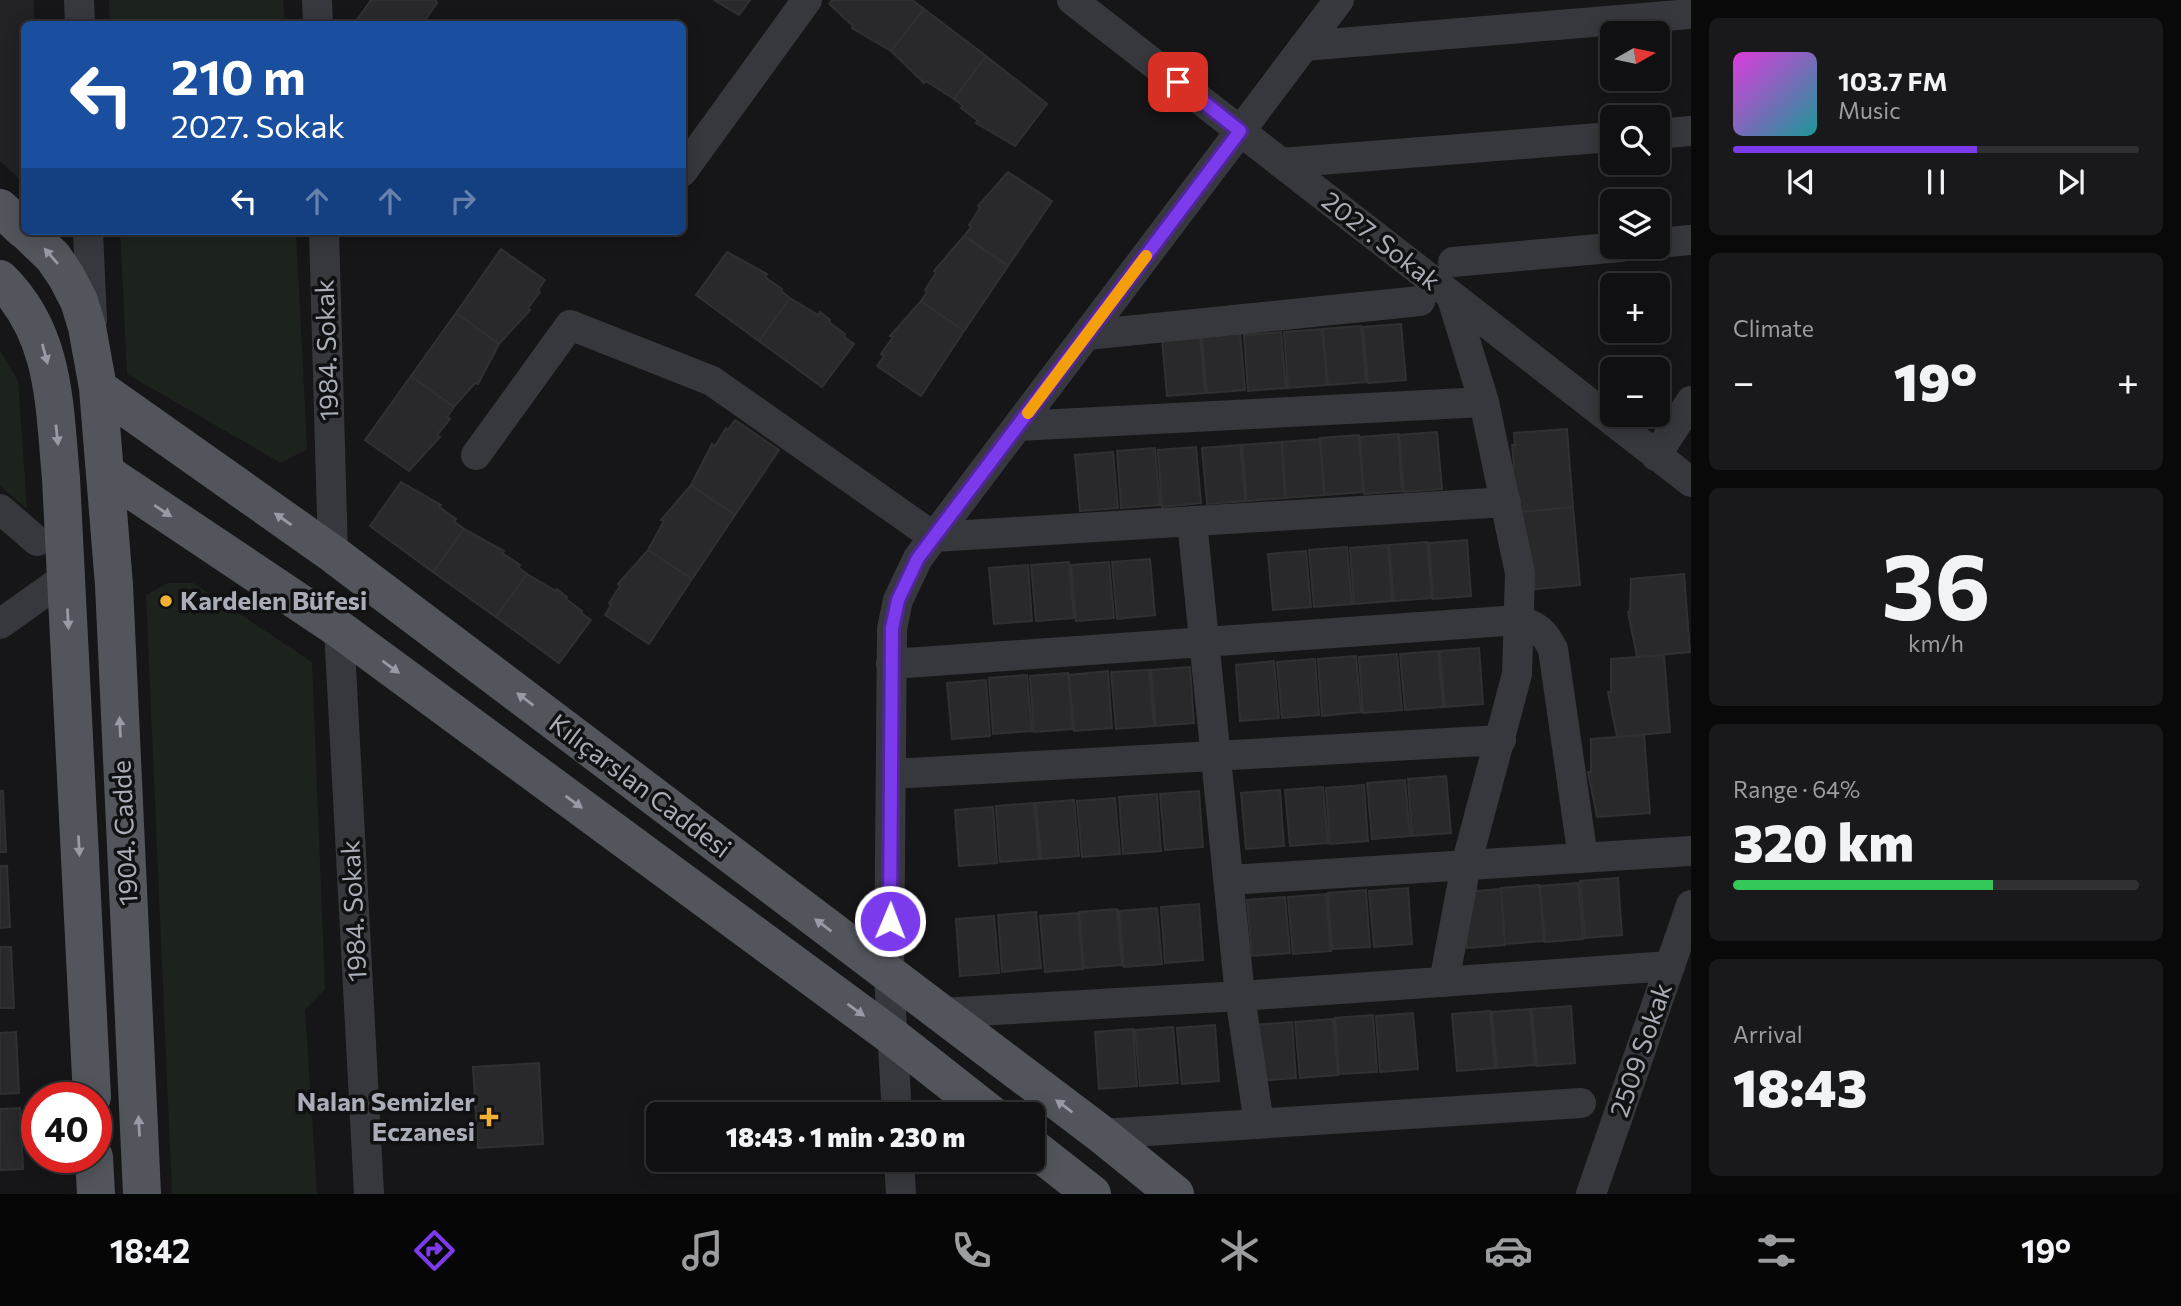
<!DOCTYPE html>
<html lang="en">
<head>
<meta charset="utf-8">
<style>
  :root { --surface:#101012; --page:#19191b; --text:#f1f3f6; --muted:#9c9d9f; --line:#303032; --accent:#7c3aed }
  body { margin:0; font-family:Commissioner,sans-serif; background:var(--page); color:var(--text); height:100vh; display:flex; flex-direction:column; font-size:26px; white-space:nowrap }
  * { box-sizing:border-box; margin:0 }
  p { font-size:23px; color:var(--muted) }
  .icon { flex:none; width:38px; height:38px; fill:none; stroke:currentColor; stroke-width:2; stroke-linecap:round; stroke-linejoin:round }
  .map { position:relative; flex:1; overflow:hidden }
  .side { display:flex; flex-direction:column; gap:18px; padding:18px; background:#09090a; width:490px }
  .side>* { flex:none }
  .banner { position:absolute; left:21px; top:21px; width:665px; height:214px; border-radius:10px; box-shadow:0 4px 18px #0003,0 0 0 2px var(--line); background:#1a4fa0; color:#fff; overflow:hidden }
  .needle { width:46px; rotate:81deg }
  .controls { position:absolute; left:1600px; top:21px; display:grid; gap:14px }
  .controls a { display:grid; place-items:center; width:70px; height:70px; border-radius:10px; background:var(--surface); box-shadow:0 4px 18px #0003,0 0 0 2px var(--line); font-size:35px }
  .speed { position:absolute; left:21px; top:1082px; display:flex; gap:14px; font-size:35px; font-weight:700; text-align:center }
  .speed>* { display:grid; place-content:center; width:91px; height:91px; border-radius:50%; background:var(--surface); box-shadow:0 4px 18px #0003,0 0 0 2px var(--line); line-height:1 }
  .speed .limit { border:10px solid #d22; background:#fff; color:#111 }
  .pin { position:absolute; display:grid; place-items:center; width:60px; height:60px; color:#fff; margin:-30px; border-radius:14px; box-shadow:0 4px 10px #0006 }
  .me { position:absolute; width:77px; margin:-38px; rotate:1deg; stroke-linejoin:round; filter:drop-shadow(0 0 5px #0008) }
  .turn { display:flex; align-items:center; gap:24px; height:147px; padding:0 35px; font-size:32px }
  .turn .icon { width:91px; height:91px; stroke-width:2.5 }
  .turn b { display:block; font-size:49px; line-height:60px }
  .lanes { display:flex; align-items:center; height:66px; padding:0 35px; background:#0003; justify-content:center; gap:35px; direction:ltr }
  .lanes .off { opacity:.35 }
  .big { font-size:52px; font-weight:800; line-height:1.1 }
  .side .tile { flex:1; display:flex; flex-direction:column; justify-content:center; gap:10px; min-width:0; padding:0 24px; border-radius:10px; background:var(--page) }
  .side .dial { align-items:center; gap:0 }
  .dial b { font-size:91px; line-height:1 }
  .song { display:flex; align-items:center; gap:21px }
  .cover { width:84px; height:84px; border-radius:10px; background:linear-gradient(135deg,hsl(300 70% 55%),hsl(180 70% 35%)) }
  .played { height:7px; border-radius:4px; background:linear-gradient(90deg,var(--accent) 60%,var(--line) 60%) }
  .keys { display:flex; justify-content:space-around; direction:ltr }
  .heat { display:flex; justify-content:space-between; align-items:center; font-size:38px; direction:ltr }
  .charge { height:10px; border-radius:5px; background:linear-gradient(90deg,#34c759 64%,var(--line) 0) }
  .trip { position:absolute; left:646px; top:1102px; width:399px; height:70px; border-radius:10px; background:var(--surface); box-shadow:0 4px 18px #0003,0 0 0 2px var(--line); font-weight:800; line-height:70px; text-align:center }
  .tab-bar { display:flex; height:112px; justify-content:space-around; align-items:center; background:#060607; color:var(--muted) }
  .tab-bar .icon { width:49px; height:49px }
  .tab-bar .selected { color:var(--accent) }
  .tab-bar b { font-size:32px; color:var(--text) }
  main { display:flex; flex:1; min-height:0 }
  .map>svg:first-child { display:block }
</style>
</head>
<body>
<main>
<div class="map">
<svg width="1691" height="1194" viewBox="0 0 1691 1194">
  <rect width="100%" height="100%" fill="#161618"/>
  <!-- built -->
  <path fill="#222225" d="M0,0h34v24h-10v159l-24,-22z"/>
  <!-- green -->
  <path fill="#1c231d" d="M109,0h174l2,24h-175z
    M120,231h176l11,218 -26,14 -154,-89z
    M0,350l18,31 9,128 -27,-23z
    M168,583h25l119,79 13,327 -20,21 12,184h-145l-26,-599z"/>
  <!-- building -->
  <path fill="#29292c" stroke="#303034" stroke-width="2" d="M371,0h65l1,3 -12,17 3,2 -2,2h-72z
    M714,0h36l-11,15z
    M832,0h80l12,9 -33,42 -39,-23 1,-2 -24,-22z
    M924,9l62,47 -32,43 -28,-18 -2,2 -33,-32z
    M986,56l61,48 -32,42 -39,-23 2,-2 -17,-13 2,-2 -9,-7z
    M1008,172l44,29 -44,65 -44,-30 7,-9 -2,-2 11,-17 -2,-2z
    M964,236l44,30 -44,65 -43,-30 6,-9 -2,-2 11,-17 -2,-2z
    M501,249l44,31 -7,10 2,2 -12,16 2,2 -31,34 -43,-31z
    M727,252l40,22 -2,3 17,12 -1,2 9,7 -31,43 -63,-46z
    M790,298l28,17 2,-3 10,8 -1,2 16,12 -1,3 10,7 -32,43 -63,-46z
    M921,301l43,30 -43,65 -44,-30 7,-10 -3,-2 12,-17 -3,-1z
    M456,313l43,31 -21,40 -3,-1 -21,24 -43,-31z
    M1401,324l5,56 -38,3 -5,-56z
    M1361,326l5,56 -38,3 -5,-56z
    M1322,329l5,56 -39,3 -4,-56z
    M1281,332l5,56 -38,3 -4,-56z
    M1240,333l5,57 -38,3 -5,-57z
    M1200,336l5,57 -38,3 -5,-57z
    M411,376l43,31 -7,10 3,2 -13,16 3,2 -31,34 -44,-31z
    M735,420l44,30 -44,65 -44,-30 21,-41 3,2 11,-18 2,2z
    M1567,429l6,78 -52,5 -10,-46h3l-2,-21h3l-1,-12z
    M1437,432l5,57 -38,3 -5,-57z
    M1398,434l4,57 -38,3 -4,-57z
    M1359,435l4,57 -38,3 -5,-57z
    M1320,439l4,56 -38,3 -4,-56z
    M1281,442l4,56 -38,3 -5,-56z
    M1240,445l5,56 -38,3 -5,-56z
    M1196,447l5,56 -39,4 -4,-57z
    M1155,448l5,57 -39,3 -4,-57z
    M1113,452l5,56 -38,3 -5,-56z
    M401,482l40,23 -2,2 17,12 -2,2 10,8 -31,43 -63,-46z
    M691,485l44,30 -43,64 -44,-29 16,-29 -3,-1z
    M1573,507l7,78 -53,5 -6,-78z
    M464,529l40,22 -2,2 18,12 -2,2 9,7 -31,43 -63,-45z
    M1467,540l4,56 -38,3 -4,-56z
    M1427,542l5,56 -38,3 -5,-56z
    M1388,545l4,56 -38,3 -4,-56z
    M1347,547l5,57 -38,3 -5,-57z
    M648,550l44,29 -43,65 -44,-29 6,-10 -2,-2 11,-17 -2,-2z
    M1306,551l5,56 -38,3 -5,-56z
    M1150,559l5,56 -38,4 -5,-57z
    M1069,562l5,56 -38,3 -5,-56z
    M1109,562l5,56 -38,3 -5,-56z
    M1028,565l4,56 -38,3 -5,-56z
    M527,574l29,17 1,-2 10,8 -1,2 16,12 -1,2 10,7 -32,43 -63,-46z
    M1684,574l6,78 -53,5 -9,-45h2l1,-33z
    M1479,648l4,56 -38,3 -5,-56z
    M1438,651l5,56 -38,3 -5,-56z
    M1397,654l5,56 -39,3 -4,-56z
    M1664,655l6,77 -53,5 -9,-45h3v-33z
    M1356,656l5,56 -39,4 -4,-57z
    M1315,659l4,56 -37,3 -5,-56z
    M1274,661l5,57 -39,3 -4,-56z
    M1190,667l4,56 -38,3 -5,-56z
    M1149,670l5,56 -38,3 -5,-57z
    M1108,671l4,57 -38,3 -5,-56z
    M1068,673l5,56 -39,3 -4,-56z
    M1027,675l5,56 -39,3 -4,-56z
    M986,680l4,56 -38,3 -5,-56z
    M1644,735l6,78 -53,4 -9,-45h3v-33z
    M1446,776l5,57 -39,3 -4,-57z
    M1405,780l5,56 -38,3 -5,-56z
    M1364,785l4,56 -38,3 -4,-56z
    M1323,787l5,56 -38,3 -5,-56z
    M1280,790l4,56 -38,3 -5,-56z
    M0,791h3l3,61h-6z
    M1199,791l4,56 -38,3 -5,-56z
    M1157,794l4,57 -38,3 -4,-57z
    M1115,798l5,56 -38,3 -5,-56z
    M1074,800l5,56 -38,3 -5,-56z
    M1034,803l5,56 -39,3 -4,-56z
    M993,807l4,56 -38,3 -4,-56z
    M0,866h7l3,61 -10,1z
    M1618,878l4,57 -37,3 -5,-57z
    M1578,883l5,56 -38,3 -5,-56z
    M1539,885l5,56 -39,3 -4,-56z
    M1408,888l4,56 -38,3 -5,-56z
    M1501,889l4,56 -38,3 -4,-56z
    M1366,890l4,57 -38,2 -4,-56z
    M1326,894l5,57 -38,3 -5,-57z
    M1285,897l5,56 -38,3 -5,-56z
    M1199,904l4,56 -38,3 -4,-56z
    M1157,908l5,56 -38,3 -5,-56z
    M1117,909l5,56 -38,3 -5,-56z
    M1036,912l5,56 -39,4 -4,-57z
    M1078,913l5,56 -38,3 -5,-56z
    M994,916l5,57 -39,3 -4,-57z
    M0,947h11l3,61h-14z
    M1571,1006l4,57 -38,3 -5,-57z
    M1530,1009l5,56 -38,3 -5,-56z
    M1490,1011l5,57 -38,3 -5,-57z
    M1413,1013l5,56 -38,3 -4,-56z
    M1373,1015l4,57 -38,2 -4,-56z
    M1333,1019l5,56 -38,3 -5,-56z
    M1292,1022l4,56 -38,3 -5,-56z
    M1215,1025l4,56 -37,3 -5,-56z
    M1173,1027l5,56 -38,3 -5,-56z
    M1133,1029l4,57 -38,3 -4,-57z
    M16,1032l3,61 -19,1v-61z
    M539,1063l4,81 -65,4 -5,-81z
    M20,1108l3,61 -23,1v-61z"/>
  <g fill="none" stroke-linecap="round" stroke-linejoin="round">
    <!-- minor -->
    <path stroke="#37383d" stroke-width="30" d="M79,0l1,24
      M317,0l1,24
      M1072,0l619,482
      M1304,46l387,-32
      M1657,134l34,-3
      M1281,163l331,-26
      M682,172l125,-172
      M88,231l4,89
      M324,231l9,323
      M1657,243l34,-3
      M1453,262l168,-15
      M1087,335l333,-34
      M1018,426l466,-24
      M476,455l94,-130 142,56 222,156 572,-35
      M1656,456l35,-55
      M0,509l37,32
      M1192,521l48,475 19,128
      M0,624l66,-47
      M339,629l30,565
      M891,664l628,-44c19,7 24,10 34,29l30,209
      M891,774l610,-34
      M1229,880l462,-29
      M1444,982l22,-117 51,-191 3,-101 -36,-171 -33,-107
      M941,1013l299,-17 430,-30
      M897,1115l-8,-139 3,-347 6,-29 20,-42 421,-558
      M1101,1134l480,-31
      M899,1160l2,34
      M1591,1194l100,-289"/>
    <!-- major -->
    <path stroke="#53555c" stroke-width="38" d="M0,208l24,22
      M26,231l27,26 13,19 13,25 8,26 11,61 16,197 28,609
      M0,279c56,55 54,126 61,199l31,619
      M98,388l235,166 768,580 74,60
      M106,473l233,156 554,408 99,78
      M1032,1147l60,47
      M94,1157l2,37"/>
  </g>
  <!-- one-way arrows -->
  <defs><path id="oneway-solid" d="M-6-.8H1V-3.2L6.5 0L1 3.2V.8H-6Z" transform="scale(1.75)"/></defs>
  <g fill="#979ba6">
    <use href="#oneway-solid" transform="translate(51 256) rotate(-131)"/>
    <use href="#oneway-solid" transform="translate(45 354) rotate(75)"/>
    <use href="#oneway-solid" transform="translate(57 435) rotate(84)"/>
    <use href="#oneway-solid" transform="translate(163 511) rotate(34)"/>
    <use href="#oneway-solid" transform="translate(283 519) rotate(-145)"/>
    <use href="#oneway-solid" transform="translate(68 619) rotate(87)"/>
    <use href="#oneway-solid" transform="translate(391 667) rotate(36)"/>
    <use href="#oneway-solid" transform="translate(525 699) rotate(-143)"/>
    <use href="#oneway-solid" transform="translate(120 727) rotate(-93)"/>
    <use href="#oneway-solid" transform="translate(574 802) rotate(36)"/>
    <use href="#oneway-solid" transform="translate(79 846) rotate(87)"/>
    <use href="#oneway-solid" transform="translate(823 925) rotate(-143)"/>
    <use href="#oneway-solid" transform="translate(856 1010) rotate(36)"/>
    <use href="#oneway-solid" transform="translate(1064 1106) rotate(-143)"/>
    <use href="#oneway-solid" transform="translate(139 1126) rotate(-93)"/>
  </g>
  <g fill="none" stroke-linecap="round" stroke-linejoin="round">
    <defs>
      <path id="route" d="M890,921l2,-293 6,-28 20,-42 322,-427 -62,-49"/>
    </defs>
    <!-- route casing -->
    <use href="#route" stroke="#51269a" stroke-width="18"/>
    <!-- route -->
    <use href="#route" stroke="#7c3aed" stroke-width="12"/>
    <!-- slow -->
    <path stroke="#f59e0b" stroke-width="12" d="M1028,413l118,-157"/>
  </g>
  <!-- markers -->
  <g fill="#f2b134" stroke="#111113" stroke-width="2.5">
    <circle cx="166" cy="601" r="7"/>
    <path d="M485.5 1106.5h7v7h7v7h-7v7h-7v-7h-7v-7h7z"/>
  </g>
  <g text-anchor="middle" stroke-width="7" stroke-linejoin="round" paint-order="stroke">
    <!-- street labels -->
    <g font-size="26" fill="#a8adb8" stroke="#111113">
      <text transform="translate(1381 241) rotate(38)" y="9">2027. Sokak</text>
      <text transform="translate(327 350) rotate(-92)" y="9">1984. Sokak</text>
      <text transform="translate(640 786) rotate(37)" y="9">Kılıçarslan Caddesi</text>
      <text transform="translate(125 833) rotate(-93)" y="9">1904. Cadde</text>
      <text transform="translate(354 911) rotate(-93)" y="9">1984. Sokak</text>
      <text transform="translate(1641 1050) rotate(-71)" y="9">2509 Sokak</text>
    </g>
    <!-- poi labels -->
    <g font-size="26" font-weight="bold" fill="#a8adb8" stroke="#111113" text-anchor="start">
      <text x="180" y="610">Kardelen Büfesi</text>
      <text x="475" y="1111" text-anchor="end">Nalan Semizler<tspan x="475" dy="30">Eczanesi</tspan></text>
    </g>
  </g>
</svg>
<div class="controls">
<a><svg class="needle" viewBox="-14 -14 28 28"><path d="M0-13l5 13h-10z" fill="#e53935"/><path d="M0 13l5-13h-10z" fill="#9c9d9f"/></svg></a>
<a><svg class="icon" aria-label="search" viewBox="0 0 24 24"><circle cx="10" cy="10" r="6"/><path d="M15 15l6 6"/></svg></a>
<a><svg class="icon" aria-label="layers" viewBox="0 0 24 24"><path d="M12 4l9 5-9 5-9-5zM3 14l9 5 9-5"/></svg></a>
<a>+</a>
<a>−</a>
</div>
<div class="speed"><div class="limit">40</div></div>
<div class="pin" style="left:1178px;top:82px;background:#d93025"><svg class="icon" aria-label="arrive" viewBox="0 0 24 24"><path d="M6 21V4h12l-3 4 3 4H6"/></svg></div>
<svg class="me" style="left:890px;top:921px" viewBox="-20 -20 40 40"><circle r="17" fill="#7c3aed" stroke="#fff" stroke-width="3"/><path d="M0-11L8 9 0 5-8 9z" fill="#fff"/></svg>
<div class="trip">18:43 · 1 min · 230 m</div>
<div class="banner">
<div class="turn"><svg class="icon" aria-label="left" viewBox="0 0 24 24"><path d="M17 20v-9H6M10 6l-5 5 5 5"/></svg><div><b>210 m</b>2027. Sokak</div></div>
<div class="lanes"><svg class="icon" aria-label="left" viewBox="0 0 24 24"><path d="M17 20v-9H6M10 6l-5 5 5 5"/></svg><svg class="icon off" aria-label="ahead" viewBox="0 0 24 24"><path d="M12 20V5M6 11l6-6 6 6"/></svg><svg class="icon off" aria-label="ahead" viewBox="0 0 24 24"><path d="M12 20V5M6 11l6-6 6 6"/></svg><svg class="icon off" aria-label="right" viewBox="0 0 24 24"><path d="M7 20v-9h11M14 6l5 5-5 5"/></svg></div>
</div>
</div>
<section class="side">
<div class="tile">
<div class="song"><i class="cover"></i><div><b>103.7 FM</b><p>Music</p></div></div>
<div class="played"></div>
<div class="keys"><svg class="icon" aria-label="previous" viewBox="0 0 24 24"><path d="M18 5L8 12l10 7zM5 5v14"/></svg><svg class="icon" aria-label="pause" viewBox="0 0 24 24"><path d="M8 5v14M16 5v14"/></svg><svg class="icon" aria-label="next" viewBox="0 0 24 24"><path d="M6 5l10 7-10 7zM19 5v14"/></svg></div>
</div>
<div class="tile"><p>Climate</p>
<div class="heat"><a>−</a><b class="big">19°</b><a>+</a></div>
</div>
<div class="tile dial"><b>36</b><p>km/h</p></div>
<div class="tile"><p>Range · 64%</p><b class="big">320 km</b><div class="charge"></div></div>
<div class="tile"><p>Arrival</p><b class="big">18:43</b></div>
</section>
</main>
<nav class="tab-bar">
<b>18:42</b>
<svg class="icon selected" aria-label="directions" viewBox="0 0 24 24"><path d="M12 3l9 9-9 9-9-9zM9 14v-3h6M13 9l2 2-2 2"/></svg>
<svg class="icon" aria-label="music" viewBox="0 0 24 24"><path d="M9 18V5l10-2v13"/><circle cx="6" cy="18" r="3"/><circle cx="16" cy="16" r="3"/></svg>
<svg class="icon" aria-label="phone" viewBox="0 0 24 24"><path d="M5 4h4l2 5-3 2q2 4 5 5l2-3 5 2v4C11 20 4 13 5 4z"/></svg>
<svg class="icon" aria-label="climate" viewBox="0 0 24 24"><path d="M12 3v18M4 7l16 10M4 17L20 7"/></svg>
<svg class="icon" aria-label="car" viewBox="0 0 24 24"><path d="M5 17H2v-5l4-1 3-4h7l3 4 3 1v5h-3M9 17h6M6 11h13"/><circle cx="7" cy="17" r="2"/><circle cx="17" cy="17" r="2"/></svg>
<svg class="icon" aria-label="filters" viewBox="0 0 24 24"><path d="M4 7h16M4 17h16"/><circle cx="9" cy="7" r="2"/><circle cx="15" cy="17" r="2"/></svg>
<b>19°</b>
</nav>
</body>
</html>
